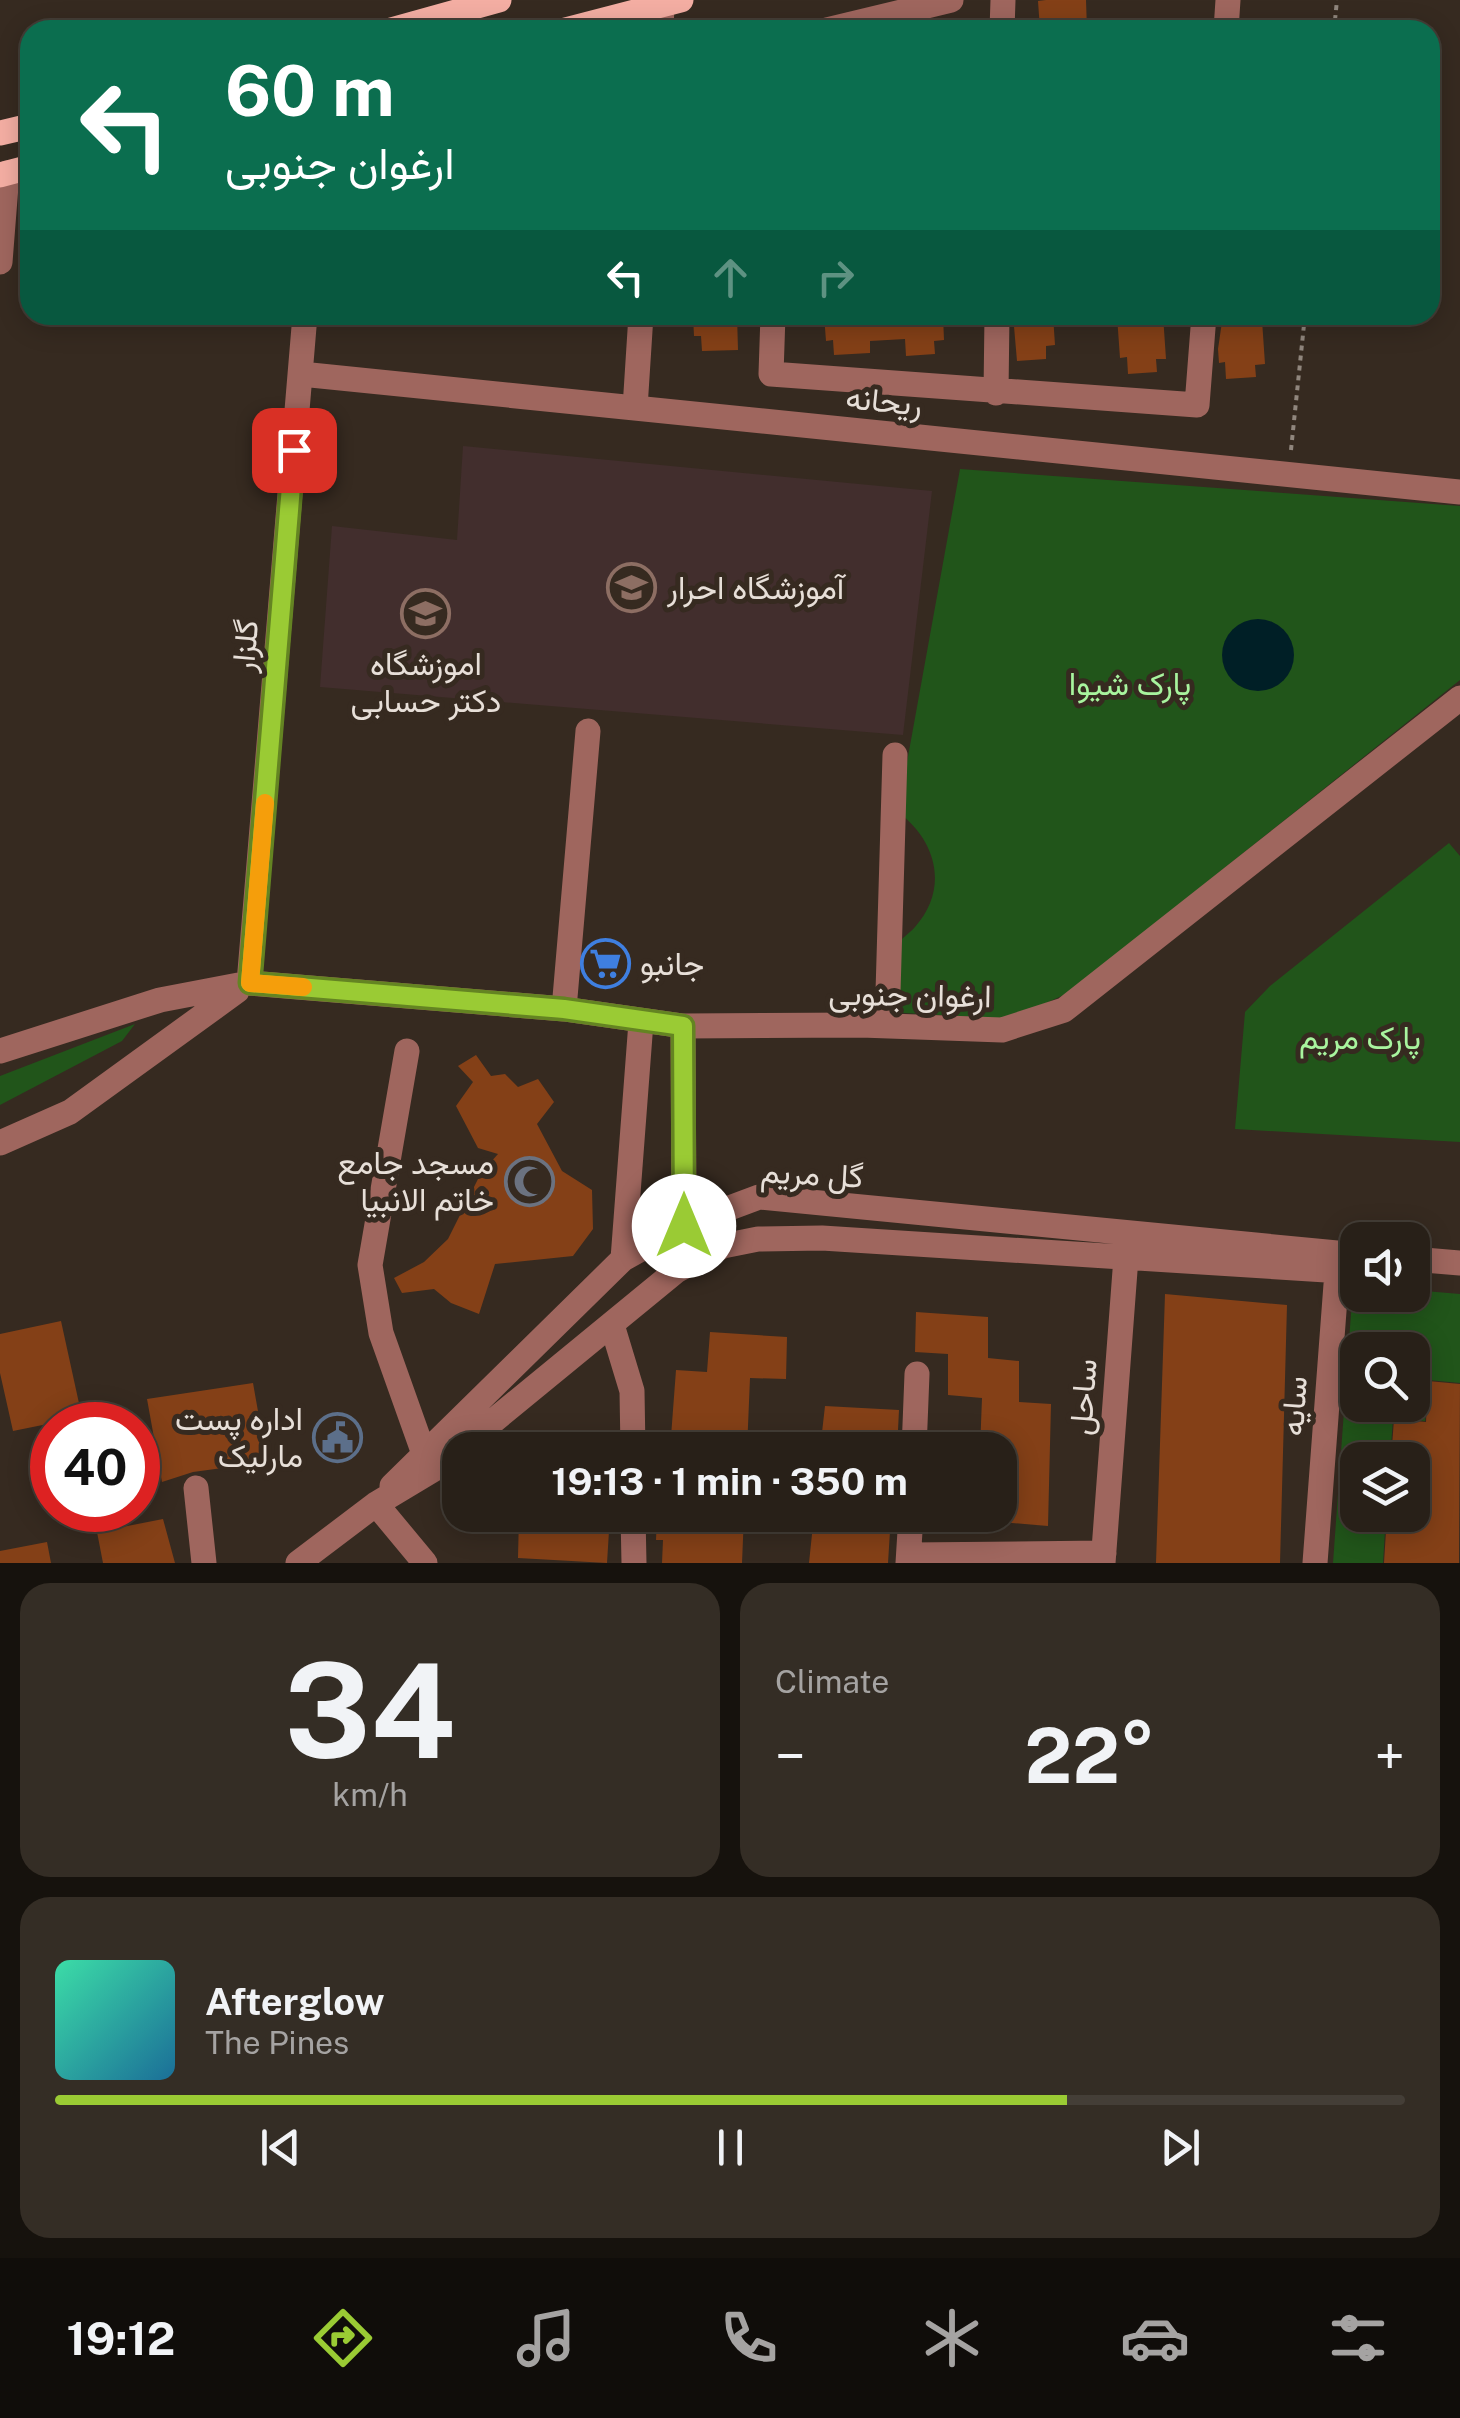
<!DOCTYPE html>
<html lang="en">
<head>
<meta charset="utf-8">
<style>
  :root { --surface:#282018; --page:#342d25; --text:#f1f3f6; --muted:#a5a3a2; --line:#443e37; --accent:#9acb34 }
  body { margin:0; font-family:"Public Sans",Vazirmatn,sans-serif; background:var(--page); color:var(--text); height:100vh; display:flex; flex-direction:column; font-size:38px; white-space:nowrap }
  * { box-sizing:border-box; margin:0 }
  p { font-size:32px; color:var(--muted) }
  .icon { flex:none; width:55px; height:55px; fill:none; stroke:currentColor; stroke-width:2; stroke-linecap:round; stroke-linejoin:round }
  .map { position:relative; height:1563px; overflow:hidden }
  .sheet { display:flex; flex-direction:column; gap:20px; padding:20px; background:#16120d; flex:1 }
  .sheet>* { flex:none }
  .banner { position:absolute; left:20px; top:20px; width:1420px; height:305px; border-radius:30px; box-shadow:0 5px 25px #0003,0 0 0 2px var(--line); background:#0b6e4f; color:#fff; overflow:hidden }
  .controls { position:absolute; left:1340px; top:1222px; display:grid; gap:20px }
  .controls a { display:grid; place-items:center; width:90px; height:90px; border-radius:20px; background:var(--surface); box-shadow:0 5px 25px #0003,0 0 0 2px var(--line); font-size:50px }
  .speed { position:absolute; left:30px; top:1402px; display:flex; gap:20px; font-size:50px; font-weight:700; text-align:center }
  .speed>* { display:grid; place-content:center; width:130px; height:130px; border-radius:50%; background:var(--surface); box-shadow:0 5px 25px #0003,0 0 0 2px var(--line); line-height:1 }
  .speed .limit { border:15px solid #d22; background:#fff; color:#111 }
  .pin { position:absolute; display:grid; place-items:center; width:85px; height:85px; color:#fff; margin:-42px; border-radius:20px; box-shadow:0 5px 15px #0006 }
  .me { position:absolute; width:110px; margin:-55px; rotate:0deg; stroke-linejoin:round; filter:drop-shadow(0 0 8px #0008) }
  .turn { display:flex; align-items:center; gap:35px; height:210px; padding:0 40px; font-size:45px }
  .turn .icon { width:130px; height:130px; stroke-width:2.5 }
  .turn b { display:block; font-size:70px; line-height:85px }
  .lanes { display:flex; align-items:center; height:95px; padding:0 40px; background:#0003; justify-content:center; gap:50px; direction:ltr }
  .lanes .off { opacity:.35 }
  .big { font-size:75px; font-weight:700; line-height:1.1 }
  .sheet .tile { flex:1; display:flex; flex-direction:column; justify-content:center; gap:15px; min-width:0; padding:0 35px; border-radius:30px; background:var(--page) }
  .sheet .dial { align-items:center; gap:0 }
  .dial b { font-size:130px; line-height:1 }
  .song { display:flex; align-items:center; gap:30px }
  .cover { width:120px; height:120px; border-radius:15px; background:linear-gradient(135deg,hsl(160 70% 55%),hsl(200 70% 35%)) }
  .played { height:10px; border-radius:5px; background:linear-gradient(90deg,var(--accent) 75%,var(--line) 75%) }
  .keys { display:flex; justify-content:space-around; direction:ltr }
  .heat { display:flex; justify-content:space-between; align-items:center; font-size:55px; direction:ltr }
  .sheet .tiles { flex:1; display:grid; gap:20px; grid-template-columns:1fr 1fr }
  .tile:last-child { grid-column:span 2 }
  .trip { position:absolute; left:442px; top:1432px; width:575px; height:100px; border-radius:30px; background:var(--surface); box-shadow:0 5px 25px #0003,0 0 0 2px var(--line); font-weight:700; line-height:100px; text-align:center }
  .tab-bar { display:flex; height:160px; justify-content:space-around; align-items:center; background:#100d0a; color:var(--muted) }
  .tab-bar .icon { width:70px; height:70px }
  .tab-bar .selected { color:var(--accent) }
  .tab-bar b { font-size:45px; color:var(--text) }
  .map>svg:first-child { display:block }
</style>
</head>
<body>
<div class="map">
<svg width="1460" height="1563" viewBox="0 0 1460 1563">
  <rect width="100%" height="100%" fill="#362a20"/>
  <!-- education -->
  <path fill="#422e2d" d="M463,446l469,45 -29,244 -583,-48 12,-161 125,14z"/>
  <!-- green -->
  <path fill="#21551a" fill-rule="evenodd" d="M960,469l500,37v174l-392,313 -57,26 -124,-7c2,-20 1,-43 7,-62 3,-9 15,-16 21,-23 34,-38 22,-86 -17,-115z
    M1449,843l11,13v286l-225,-13 10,-117 25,-26z
    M135,1024l-13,17 -122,64v-29z
    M1353,1286h4l1,9h54l1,-5 47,4v89l-32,-3 -3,41 -32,-2 -3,41h-32v55h28l-3,48h-50zM1358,1350h54v55h-54z"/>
  <!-- water -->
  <path fill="#001f26" d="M1222 655a36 36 0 1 1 72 0a36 36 0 1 1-72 0Z"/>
  <!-- building -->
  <path fill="#844017" d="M1046,0h40l1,30h-47l-2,-29z
    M693,315h44l1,35 -36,1 -1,-15h-7z
    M824,315h119l1,25 -10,1 1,13 -29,2 -1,-17 -35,2v12l-36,2 -1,-15 -7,1z
    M1013,315h40l2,30 -9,1v13l-29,2z
    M1131,315h32l3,44h-10l1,13 -29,2 -1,-17 -7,1 -3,-42z
    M1223,315h31l1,6 7,-1 3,44 -10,1 1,12 -30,2 -1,-17 -6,1 -1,-14z
    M476,1055l15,21 14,-2 13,13 20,-8 16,23 -17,22 25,47 30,19 1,39 -20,27 -78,8 -16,50 -28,-11 -17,-14 -32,4 -8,-15 30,-16 24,-23 33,-66 17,-19 -20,-6 -22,-42 17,-24 -15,-16z
    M1165,1294l122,11 -7,258h-124z
    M916,1312l72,5v41l31,3v41l32,2 -3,122 -48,-4v-72h-20l2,-52 -34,-3v-41l-33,-2z
    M61,1321l21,96 -69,14 -13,-58v-39z
    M710,1332l77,5 -1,42 -36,-1 -3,72h-77l6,-80 31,2z
    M1428,1381l32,3 -1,179h-75l3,-48h25v-55h-21l3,-41 32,3z
    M253,1383l14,79 -74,10 -31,10 -15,-83z
    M825,1406l74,4 -2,40h-77z
    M519,1515h91l-3,48 -89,-5z
    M657,1515h87l-2,48h-80l1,-23h-7z
    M814,1515h77l-3,48h-79z
    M163,1519l12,44h-72l-6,-31z
    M47,1542l4,21h-51v-12z"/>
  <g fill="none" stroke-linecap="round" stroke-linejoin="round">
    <!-- path -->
    <path stroke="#90867d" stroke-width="4" stroke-dasharray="5 5" stroke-linecap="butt" d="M1334,30l3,-30
      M1291,450l14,-135"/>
    <!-- minor -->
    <path stroke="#9f665e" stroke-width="25" d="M661,30l1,-25
      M827,30l124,-30
      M1002,30l1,-30
      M1226,30l2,-30
      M0,262l7,-89
      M773,315l-2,59 426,31 7,-90
      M301,374l1159,118
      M996,393l1,-78
      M635,408l6,-93
      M249,983l56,-668
      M564,1009l24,-278
      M683,1026l1,199
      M887,1026l8,-271
      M0,1051l160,-51 89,-17 315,26 119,17 178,-1 141,5 62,-20 396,-312
      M407,1051l-37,214 11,68 42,118
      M0,1143l70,-31 167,-121
      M623,1259l18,-237
      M1412,1259l48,4
      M612,1325l20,66 1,59
      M914,1450l3,-76
      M392,1486l231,-227 61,-34 75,-28 599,58
      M196,1488l8,75
      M376,1504l49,59
      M633,1515l1,48
      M909,1555l195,-2
      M298,1563l78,-59 60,-36 240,-197 47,-25 35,-7 64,-1 536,34
      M908,1563l3,-48
      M1103,1563l24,-319
      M1315,1563l23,-305"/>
    <!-- major -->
    <path stroke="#f4aea3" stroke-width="25" d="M391,30l108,-30
      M565,30l116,-30
      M0,133l30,-7
      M0,175l30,-8"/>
  </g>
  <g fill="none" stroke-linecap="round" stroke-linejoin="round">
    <defs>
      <path id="route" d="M294,450l-44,533 314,26 119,17 1,200"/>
    </defs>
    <!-- route casing -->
    <use href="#route" stroke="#648422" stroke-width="25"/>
    <!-- route -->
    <use href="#route" stroke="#9acb34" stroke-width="18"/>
    <!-- slow -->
    <path stroke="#f59e0b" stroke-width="18" d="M265,803l-15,180 53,4"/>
  </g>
  <!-- icons -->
  <defs>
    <symbol id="school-ring" viewBox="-11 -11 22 22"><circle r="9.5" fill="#362a20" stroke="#8d6e63" stroke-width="1.5"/><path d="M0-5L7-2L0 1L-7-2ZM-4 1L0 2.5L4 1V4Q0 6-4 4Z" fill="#8d6e63"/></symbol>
    <symbol id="supermarket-ring" viewBox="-11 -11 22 22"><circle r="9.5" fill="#362a20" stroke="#3f7fe0" stroke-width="1.5"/><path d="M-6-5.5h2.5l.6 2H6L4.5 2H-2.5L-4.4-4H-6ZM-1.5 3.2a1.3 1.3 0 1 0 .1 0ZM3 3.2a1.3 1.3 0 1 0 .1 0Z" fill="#3f7fe0"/></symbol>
    <symbol id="mosque-ring" viewBox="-11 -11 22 22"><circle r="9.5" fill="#362a20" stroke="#6b7280" stroke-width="1.5"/><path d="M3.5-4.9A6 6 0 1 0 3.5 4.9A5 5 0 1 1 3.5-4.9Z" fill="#6b7280"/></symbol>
    <symbol id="civic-ring" viewBox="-11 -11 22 22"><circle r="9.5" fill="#362a20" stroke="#5c6f8a" stroke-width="1.5"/><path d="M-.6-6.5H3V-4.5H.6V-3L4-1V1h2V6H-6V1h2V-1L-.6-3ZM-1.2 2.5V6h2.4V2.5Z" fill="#5c6f8a"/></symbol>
  </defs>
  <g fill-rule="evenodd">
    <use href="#school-ring" x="604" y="560" width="55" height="55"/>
    <use href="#school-ring" x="398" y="586" width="55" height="55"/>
    <use href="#supermarket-ring" x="578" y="936" width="55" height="55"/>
    <use href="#mosque-ring" x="502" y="1154" width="55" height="55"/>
    <use href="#civic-ring" x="310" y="1410" width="55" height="55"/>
  </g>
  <g text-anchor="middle" stroke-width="10" stroke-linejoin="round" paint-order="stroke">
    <!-- street labels -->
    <g font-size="32" fill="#e7dfd8" stroke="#362a20">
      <text transform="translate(884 401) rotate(6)" y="11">ریحانه</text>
      <text transform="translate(245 646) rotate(-85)" y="11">گلزار</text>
      <text transform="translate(910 995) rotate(1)" y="11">ارغوان جنوبی</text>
      <text transform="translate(812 1174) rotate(3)" y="11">گل مریم</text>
      <text transform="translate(1083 1397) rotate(-86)" y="11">ساحل</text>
      <text transform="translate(1294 1406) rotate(-86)" y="11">سایه</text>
    </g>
    <!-- poi labels -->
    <g font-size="32" fill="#e7dfd8" stroke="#362a20" text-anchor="start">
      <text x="667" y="599">آموزشگاه احرار</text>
      <text x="426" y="675" text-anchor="middle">اموزشگاه<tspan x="426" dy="37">دکتر حسابی</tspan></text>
      <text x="640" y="975">جانبو</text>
      <text x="494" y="1174" text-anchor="end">مسجد جامع<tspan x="494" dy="37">خاتم الانبیا</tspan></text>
      <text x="303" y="1430" text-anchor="end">اداره پست<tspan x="303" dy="37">مارلیک</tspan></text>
    </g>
    <!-- park labels -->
    <g font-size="32" fill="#a8f49e" stroke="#362a20">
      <text x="1130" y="695">پارک شیوا</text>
      <text x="1360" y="1049">پارک مریم</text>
    </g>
  </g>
</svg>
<div class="controls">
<a><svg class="icon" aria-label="sound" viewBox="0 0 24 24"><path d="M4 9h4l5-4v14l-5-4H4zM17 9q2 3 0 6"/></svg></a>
<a><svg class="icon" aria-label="search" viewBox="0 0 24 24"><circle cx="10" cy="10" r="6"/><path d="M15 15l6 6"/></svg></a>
<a><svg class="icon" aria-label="layers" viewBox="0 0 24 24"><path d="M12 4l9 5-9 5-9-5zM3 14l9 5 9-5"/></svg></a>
</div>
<div class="speed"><div class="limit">40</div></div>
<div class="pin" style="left:294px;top:450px;background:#d93025"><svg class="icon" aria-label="arrive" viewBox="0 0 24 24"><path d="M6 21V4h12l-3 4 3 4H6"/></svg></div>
<svg class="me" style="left:684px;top:1226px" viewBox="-20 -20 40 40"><circle r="19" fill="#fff"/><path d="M0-13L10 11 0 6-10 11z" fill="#9acb34"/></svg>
<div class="trip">19:13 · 1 min · 350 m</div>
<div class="banner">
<div class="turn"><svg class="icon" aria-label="left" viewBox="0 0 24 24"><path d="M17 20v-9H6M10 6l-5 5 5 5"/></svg><div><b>60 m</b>ارغوان جنوبی</div></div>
<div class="lanes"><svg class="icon" aria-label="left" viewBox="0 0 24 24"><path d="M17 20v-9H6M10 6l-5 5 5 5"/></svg><svg class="icon off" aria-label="ahead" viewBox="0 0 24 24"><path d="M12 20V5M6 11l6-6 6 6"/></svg><svg class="icon off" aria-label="right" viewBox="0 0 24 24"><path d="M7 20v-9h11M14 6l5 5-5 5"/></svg></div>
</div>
</div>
<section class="sheet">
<div class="tiles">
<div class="tile dial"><b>34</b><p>km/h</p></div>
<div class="tile"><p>Climate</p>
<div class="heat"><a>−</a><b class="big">22°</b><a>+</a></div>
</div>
<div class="tile">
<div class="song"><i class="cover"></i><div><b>Afterglow</b><p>The Pines</p></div></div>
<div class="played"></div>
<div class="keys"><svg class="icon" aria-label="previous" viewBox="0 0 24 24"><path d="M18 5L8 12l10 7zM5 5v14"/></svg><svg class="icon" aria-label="pause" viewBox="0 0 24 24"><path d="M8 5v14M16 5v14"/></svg><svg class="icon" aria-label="next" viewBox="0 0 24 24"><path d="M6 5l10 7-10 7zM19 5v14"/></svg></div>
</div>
</div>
</section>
<nav class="tab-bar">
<b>19:12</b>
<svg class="icon selected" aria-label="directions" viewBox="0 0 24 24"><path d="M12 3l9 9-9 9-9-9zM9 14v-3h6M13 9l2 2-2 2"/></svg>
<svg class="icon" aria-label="music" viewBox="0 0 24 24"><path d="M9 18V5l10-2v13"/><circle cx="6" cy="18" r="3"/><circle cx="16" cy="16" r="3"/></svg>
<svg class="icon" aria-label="phone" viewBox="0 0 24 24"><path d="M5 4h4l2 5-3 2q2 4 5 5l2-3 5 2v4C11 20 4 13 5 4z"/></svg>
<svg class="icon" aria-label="climate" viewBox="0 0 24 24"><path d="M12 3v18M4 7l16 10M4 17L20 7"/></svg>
<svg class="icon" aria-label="car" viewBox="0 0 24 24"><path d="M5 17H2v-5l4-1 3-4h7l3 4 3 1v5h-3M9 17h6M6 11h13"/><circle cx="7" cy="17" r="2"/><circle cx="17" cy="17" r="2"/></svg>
<svg class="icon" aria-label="filters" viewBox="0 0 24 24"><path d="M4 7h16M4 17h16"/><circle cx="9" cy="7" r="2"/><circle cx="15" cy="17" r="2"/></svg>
</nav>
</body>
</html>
